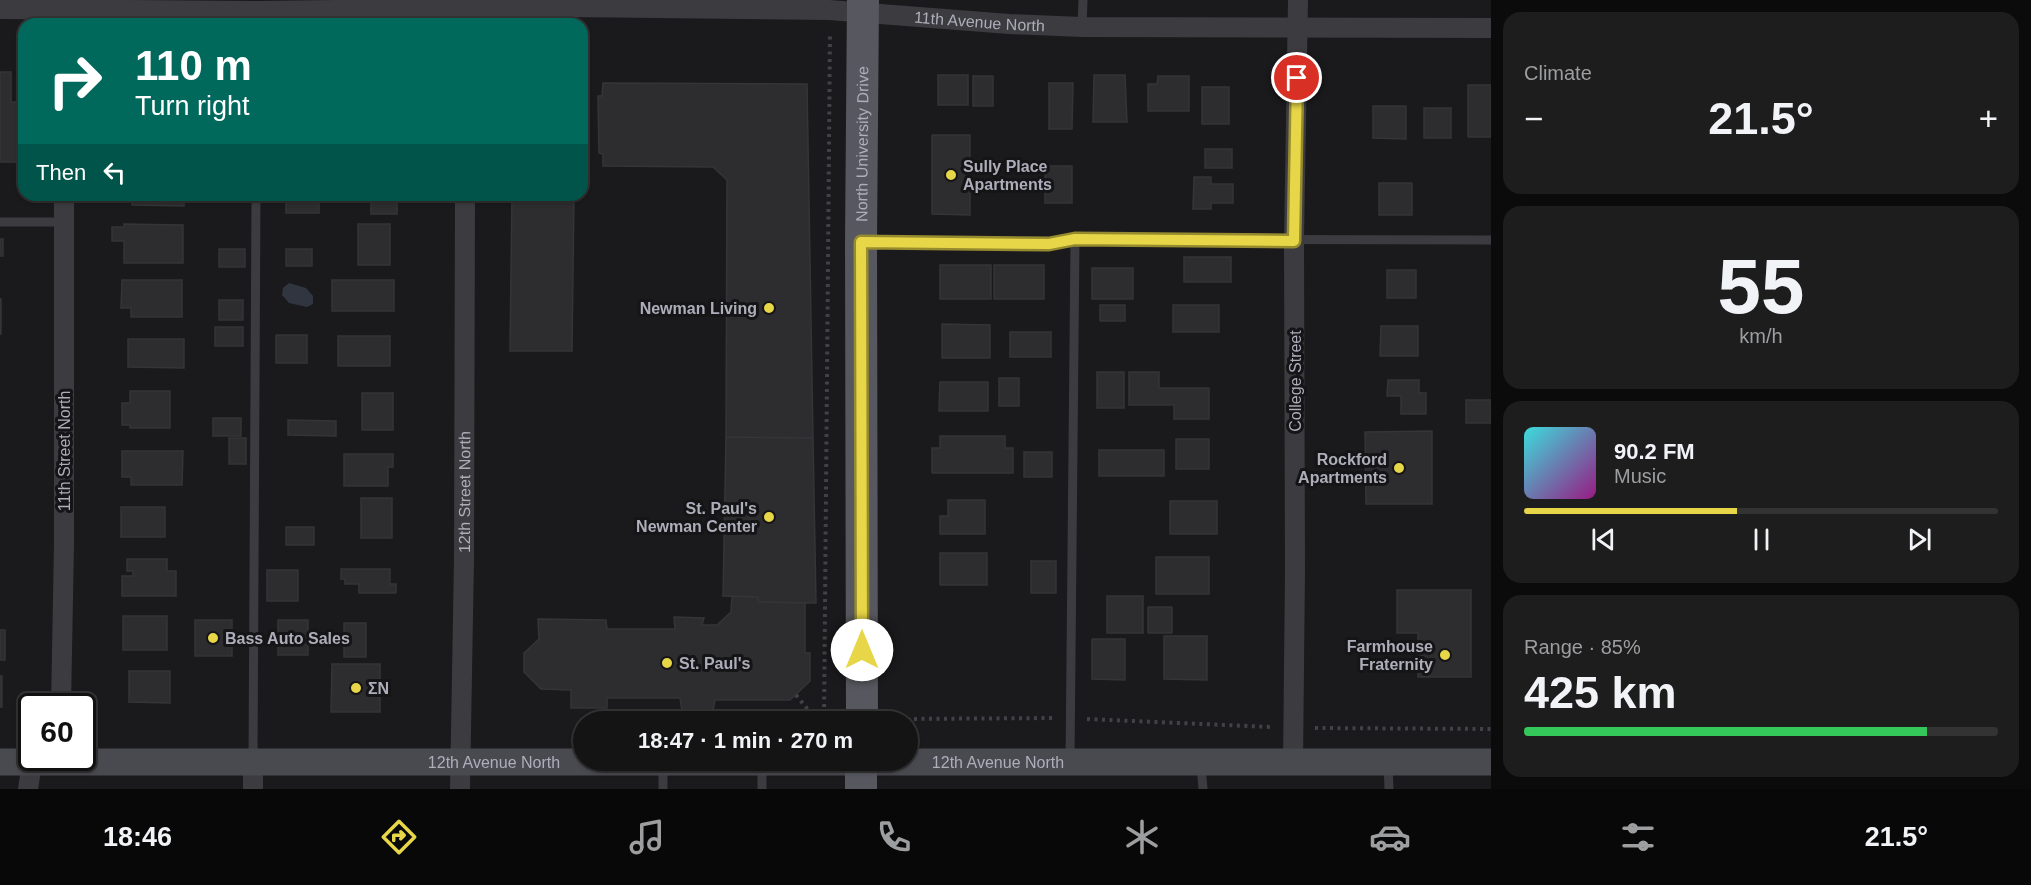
<!DOCTYPE html>
<html lang="en">
<head>
<meta charset="utf-8">
<style>
  :root { --surface:#141415; --page:#1d1d1e; --text:#f1f3f6; --muted:#9d9ea0; --line:#333334; --accent:#e7d647 }
  body { margin:0; font-family:Helvetica,sans-serif; background:var(--page); color:var(--text); height:100vh; display:flex; flex-direction:column; font-size:22px; white-space:nowrap }
  * { box-sizing:border-box; margin:0 }
  p { font-size:20px; color:var(--muted) }
  .icon { flex:none; width:33px; height:33px; fill:none; stroke:currentColor; stroke-width:2; stroke-linecap:round; stroke-linejoin:round }
  .map { position:relative; flex:1; overflow:hidden }
  .sheet { display:flex; flex-direction:column; gap:12px; padding:12px; background:#0b0b0c; width:540px }
  .sheet>* { flex:none }
  .guide { position:absolute; left:18px; top:18px; width:570px; height:183px; border-radius:18px; box-shadow:0 2px 4px #0004,0 0 0 2px var(--line); background:#00695c; color:#fff; overflow:hidden }
  .speed { position:absolute; left:18px; top:693px; display:flex; gap:12px; font-size:30px; font-weight:700; text-align:center }
  .speed>* { display:grid; place-content:center; width:78px; height:78px; border-radius:50%; background:var(--surface); box-shadow:0 2px 4px #0004,0 0 0 2px var(--line); line-height:1 }
  .speed .limit { border:3px solid #111; border-radius:9px; background:#fff; color:#111 }
  .pin { position:absolute; display:grid; place-items:center; width:51px; height:51px; color:#fff; margin:-26px; border:3px solid #fff; border-radius:50%; box-shadow:0 2px 6px #0007 }
  .me { position:absolute; width:66px; margin:-33px; rotate:0deg; stroke-linejoin:round; filter:drop-shadow(0 0 4px #0008) }
  .turn { display:flex; align-items:center; gap:21px; height:126px; padding:0 18px; font-size:27px }
  .turn .icon { width:78px; height:78px; stroke-width:2.5 }
  .turn b { display:block; font-size:42px; line-height:51px }
  .then { display:flex; align-items:center; height:57px; padding:0 18px; background:#0003; gap:12px; font-size:22px }
  .big { font-size:45px; font-weight:700; line-height:1.1 }
  .sheet .tile { flex:1; display:flex; flex-direction:column; justify-content:center; gap:9px; min-width:0; padding:0 21px; border-radius:18px; background:var(--page) }
  .sheet .dial { align-items:center; gap:0 }
  .dial b { font-size:78px; line-height:1 }
  .song { display:flex; align-items:center; gap:18px }
  .cover { width:72px; height:72px; border-radius:9px; background:linear-gradient(135deg,hsl(180 70% 55%),hsl(310 70% 35%)) }
  .played { height:6px; border-radius:3px; background:linear-gradient(90deg,var(--accent) 45%,var(--line) 45%) }
  .keys { display:flex; justify-content:space-around; direction:ltr }
  .heat { display:flex; justify-content:space-between; align-items:center; font-size:33px; direction:ltr }
  .charge { height:9px; border-radius:4px; background:linear-gradient(90deg,#34c759 85%,var(--line) 0) }
  .trip { position:absolute; left:573px; top:711px; width:345px; height:60px; border-radius:30px; background:var(--surface); box-shadow:0 2px 4px #0004,0 0 0 2px var(--line); font-weight:700; line-height:60px; text-align:center }
  .tabs { display:flex; height:96px; justify-content:space-around; align-items:center; background:#080808; color:var(--muted) }
  .tabs .icon { width:42px; height:42px }
  .tabs .active { color:var(--accent) }
  .tabs b { font-size:27px; color:var(--text) }
  main { display:flex; flex:1; min-height:0 }
  .map>svg:first-child { display:block }
</style>
</head>
<body>
<main>
<div class="map">
<svg width="1491" height="789" viewBox="0 0 1491 789">
  <rect width="100%" height="100%" fill="#1a1a1c"/>
  <!-- water -->
  <path fill="#30353f" d="M289,283l17,5 7,8v8l-6,3 -18,-4 -7,-8 1,-7z"/>
  <!-- building -->
  <path fill="#2d2d30" stroke="#353437" stroke-width="1.5" d="M0,72h11v30h6v60h-17z
    M938,75h30v30h-30z
    M1094,75h31l2,47h-34z
    M973,76h20v30h-20z
    M1158,76h31v35h-41v-27h9z
    M603,83l204,1 6,354 -87,-1 1,-257 -14,-13 -110,-1v-12l-4,-1 -1,-57h4z
    M1049,83h24l-1,46h-23z
    M1468,85h23v52h-23z
    M1202,87h27v37h-27z
    M1373,106h33v33l-33,-1z
    M1424,108h27v30h-27z
    M932,135h38v80l-38,-1z
    M1205,149h27v19h-27z
    M1045,166h27v37h-27z
    M1194,177h17v7h22v19h-22v6h-18z
    M1379,183h33v32h-33z
    M132,195h52v11l-52,-1z
    M286,195h33v18h-33z
    M371,195h26v19h-26z
    M512,195h62l-2,156h-62z
    M124,224l59,1v38h-59v-22h-12v-14h12z
    M358,224h32v41h-32z
    M0,239h3v17h-3z
    M219,249h26v18h-26z
    M286,249h26v17h-26z
    M1184,257h47v25h-47z
    M940,265h51v34h-51z
    M994,265h50v34h-50z
    M1092,268h41v31h-41z
    M1387,270h29v28h-29z
    M122,280h60v37h-51v-9h-10z
    M332,280h62v31h-62z
    M0,299h1v35h-1z
    M219,300h24v20h-24z
    M1100,305h25v16h-25z
    M1173,305h46v27h-46z
    M942,324l48,1v33h-48z
    M1381,326h37v30h-38z
    M215,327h28v19h-28z
    M1010,332h41v25h-41z
    M276,335h31v28h-31z
    M338,336h52v30h-52z
    M128,339h56v29l-56,-1z
    M1097,372h27v36h-27z
    M1129,372h30v16h50v31h-35v-14h-45z
    M999,378h20v28h-20z
    M1388,380h31v13h7v21h-25v-18h-14z
    M940,382h48v29h-49z
    M130,391h40v37h-40v-3h-8v-22h8z
    M362,393h31v37h-31z
    M1466,400h25v23h-25z
    M213,418h28v18h-28z
    M288,420l48,1v15l-48,-1z
    M1432,431v73h-66l-1,-72z
    M940,436h65v12h8v25h-81v-25h8z
    M726,437l87,1 3,165 -58,-1v-5l-35,-1z
    M229,438h17v26h-17z
    M1176,439h33v30h-33z
    M1099,450h65v26h-65z
    M122,451h61l-1,34h-51v-8h-9z
    M1024,452h28v25h-28z
    M344,454h49v13h-5v19h-44z
    M361,498h31v40h-31z
    M948,500h37v34h-45v-18h8z
    M1170,501h47v33h-47z
    M121,507h44v30h-44z
    M286,527h28v18h-28z
    M940,553h47v32h-47z
    M1156,557h53v37h-53z
    M127,559h40v12h9v25h-54v-20h11v-5h-6z
    M1031,561h25v32h-25z
    M341,569h49v15h6v9h-37v-9h-14v-5h-4z
    M267,570h31v31h-31z
    M1397,590h74v87h-53v-44h-21z
    M732,596l26,1v5l47,1v50h5v28l-20,19h-75l-2,10 -31,1 -2,-13h-73v10h-36v-18l-30,-1 -17,-17v-19l15,-14 -1,-20 68,1 1,9h68l-1,-12 30,1 -2,7h15l14,-13z
    M1107,596h36v37h-36z
    M1148,607h24v26h-24z
    M123,616h44v34h-44z
    M195,620h37v36h-37z
    M278,620h30v35h-30z
    M344,623h22v34h-22z
    M0,630h5v30h-5z
    M1164,636h43v44l-43,-1z
    M1092,639h33v41l-33,-1z
    M332,664h48v48h-49z
    M129,671h41v32l-41,-1z
    M0,676h2v31h-2z"/>
  <g fill="none" stroke-linecap="round" stroke-linejoin="round">
    <!-- path -->
    <path stroke="#414147" stroke-width="4" stroke-dasharray="3 4.5" stroke-linecap="butt" d="M796,695l22,27
      M899,719l157,-1
      M1087,719l184,8
      M824,722l6,-690
      M1315,728l176,1"/>
    <!-- lane -->
    <path stroke="#3b3b40" stroke-width="9" d="M1082,27l1,-27
      M0,222h64
      M867,242l182,2 26,-5 416,1
      M253,760l3,-565
      M1070,761l5,-522
      M663,764v25
      M1388,764l1,25
      M1201,765l2,24
      M762,789v-23"/>
    <!-- street -->
    <g stroke="#3b3b40" stroke-width="20">
      <path id="s1" d="M0,9l257,2 312,-4 260,3 180,14 73,3 409,1"/>
      <path d="M61,706l3,-163v-348"/>
      <path d="M1293,763l2,-192 -1,-330 4,-241"/>
      <path d="M28,789l4,-26"/>
      <path d="M253,789v-26"/>
      <path id="s2" d="M460,789l4,-230 1,-364"/>
    </g>
    <!-- secondary -->
    <path stroke="#494950" stroke-width="27" id="s3" d="M0,762h1491"/>
    <!-- primary -->
    <g stroke="#57575f" stroke-width="32">
      <path id="s4" d="M862,722l-1,-480 2,-242"/>
      <path d="M861,789v-29"/>
    </g>
  </g>
  <g fill="none" stroke-linecap="round" stroke-linejoin="round">
    <defs>
      <path id="route" d="M862,650l-1,-408 188,2 26,-5 219,2 3,-163"/>
    </defs>
    <!-- route casing -->
    <use href="#route" stroke="#968b2e" stroke-width="15"/>
    <!-- route -->
    <use href="#route" stroke="#e7d647" stroke-width="10"/>
  </g>
  <!-- markers -->
  <g fill="#e7d647" stroke="#151517" stroke-width="2">
    <circle cx="951" cy="175" r="6"/>
    <circle cx="769" cy="308" r="6"/>
    <circle cx="1399" cy="468" r="6"/>
    <circle cx="769" cy="517" r="6"/>
    <circle cx="213" cy="638" r="6"/>
    <circle cx="1445" cy="655" r="6"/>
    <circle cx="667" cy="663" r="6"/>
    <circle cx="356" cy="688" r="6"/>
  </g>
  <g text-anchor="middle" stroke-width="6" stroke-linejoin="round" paint-order="stroke">
    <!-- street labels -->
    <g font-size="16" fill="#adaeba" stroke="#151517">
      <text dy="6" stroke="none"><textPath href="#s1" startOffset="980">11th Avenue North</textPath></text>
      <text dy="6" stroke="none"><textPath href="#s4" startOffset="578">North University Drive</textPath></text>
      <text transform="translate(1295 381) rotate(-90)" y="6">College Street</text>
      <text transform="translate(64 451) rotate(-90)" y="6">11th Street North</text>
      <text dy="6" stroke="none"><textPath href="#s2" startOffset="297">12th Street North</textPath></text>
      <text dy="6" stroke="none"><textPath href="#s3" startOffset="494">12th Avenue North</textPath></text>
      <text dy="6" stroke="none"><textPath href="#s3" startOffset="998">12th Avenue North</textPath></text>
    </g>
    <!-- poi labels -->
    <g font-size="16" font-weight="bold" fill="#adaeba" stroke="#151517" text-anchor="start">
      <text x="963" y="172">Sully Place<tspan x="963" dy="18">Apartments</tspan></text>
      <text x="757" y="314" text-anchor="end">Newman Living</text>
      <text x="1387" y="465" text-anchor="end">Rockford<tspan x="1387" dy="18">Apartments</tspan></text>
      <text x="757" y="514" text-anchor="end">St. Paul's<tspan x="757" dy="18">Newman Center</tspan></text>
      <text x="225" y="644">Bass Auto Sales</text>
      <text x="1433" y="652" text-anchor="end">Farmhouse<tspan x="1433" dy="18">Fraternity</tspan></text>
      <text x="679" y="669">St. Paul's</text>
      <text x="368" y="694">ΣΝ</text>
    </g>
  </g>
</svg>
<div class="speed"><div class="limit">60</div></div>
<div class="pin" style="left:1297px;top:78px;background:#d93025"><svg class="icon" aria-label="arrive" viewBox="0 0 24 24"><path d="M6 21V4h12l-3 4 3 4H6"/></svg></div>
<svg class="me" style="left:862px;top:650px" viewBox="-20 -20 40 40"><circle r="19" fill="#fff"/><path d="M0-13L10 11 0 6-10 11z" fill="#e7d647"/></svg>
<div class="trip">18:47 · 1 min · 270 m</div>
<div class="guide">
<div class="turn"><svg class="icon" aria-label="right" viewBox="0 0 24 24"><path d="M7 20v-9h11M14 6l5 5-5 5"/></svg><div><b>110 m</b>Turn right</div></div>
<div class="then">Then<svg class="icon" aria-label="left" viewBox="0 0 24 24"><path d="M17 20v-9H6M10 6l-5 5 5 5"/></svg></div>
</div>
</div>
<section class="sheet">
<div class="tile"><p>Climate</p>
<div class="heat"><a>−</a><b class="big">21.5°</b><a>+</a></div>
</div>
<div class="tile dial"><b>55</b><p>km/h</p></div>
<div class="tile">
<div class="song"><i class="cover"></i><div><b>90.2 FM</b><p>Music</p></div></div>
<div class="played"></div>
<div class="keys"><svg class="icon" aria-label="previous" viewBox="0 0 24 24"><path d="M18 5L8 12l10 7zM5 5v14"/></svg><svg class="icon" aria-label="pause" viewBox="0 0 24 24"><path d="M8 5v14M16 5v14"/></svg><svg class="icon" aria-label="next" viewBox="0 0 24 24"><path d="M6 5l10 7-10 7zM19 5v14"/></svg></div>
</div>
<div class="tile"><p>Range · 85%</p><b class="big">425 km</b><div class="charge"></div></div>
</section>
</main>
<nav class="tabs">
<b>18:46</b>
<svg class="icon active" aria-label="directions" viewBox="0 0 24 24"><path d="M12 3l9 9-9 9-9-9zM9 14v-3h6M13 9l2 2-2 2"/></svg>
<svg class="icon" aria-label="music" viewBox="0 0 24 24"><path d="M9 18V5l10-2v13"/><circle cx="6" cy="18" r="3"/><circle cx="16" cy="16" r="3"/></svg>
<svg class="icon" aria-label="phone" viewBox="0 0 24 24"><path d="M5 4h4l2 5-3 2q2 4 5 5l2-3 5 2v4C11 20 4 13 5 4z"/></svg>
<svg class="icon" aria-label="climate" viewBox="0 0 24 24"><path d="M12 3v18M4 7l16 10M4 17L20 7"/></svg>
<svg class="icon" aria-label="car" viewBox="0 0 24 24"><path d="M5 17H2v-5l4-1 3-4h7l3 4 3 1v5h-3M9 17h6M6 11h13"/><circle cx="7" cy="17" r="2"/><circle cx="17" cy="17" r="2"/></svg>
<svg class="icon" aria-label="filters" viewBox="0 0 24 24"><path d="M4 7h16M4 17h16"/><circle cx="9" cy="7" r="2"/><circle cx="15" cy="17" r="2"/></svg>
<b>21.5°</b>
</nav>
</body>
</html>
